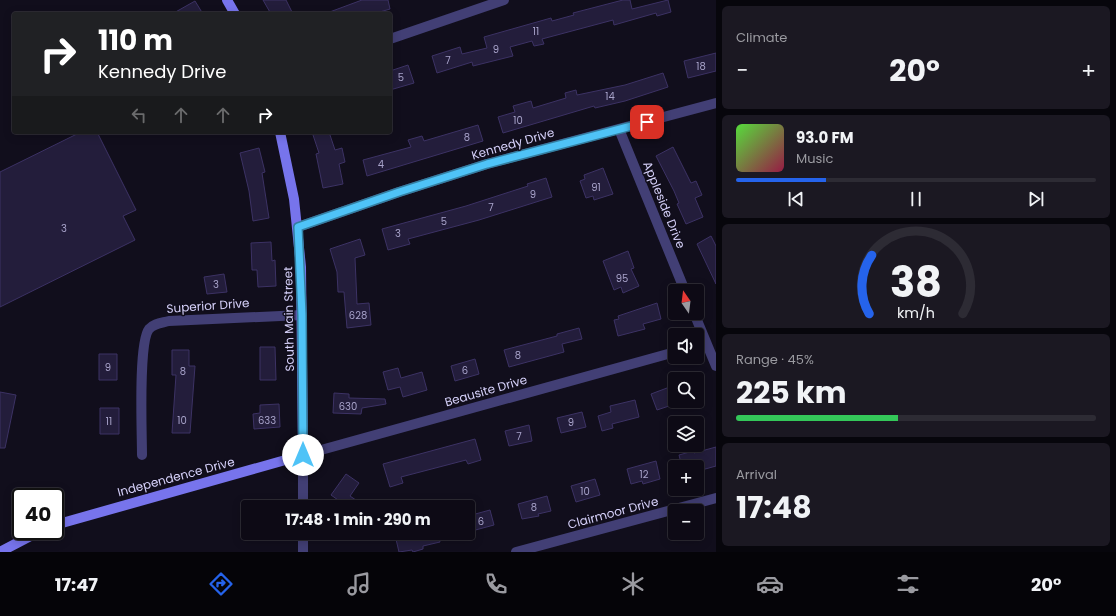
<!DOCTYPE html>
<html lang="en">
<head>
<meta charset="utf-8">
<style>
  :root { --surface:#0d0a15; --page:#1b1822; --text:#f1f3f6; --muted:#9a9aa0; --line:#2d2b34; --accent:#2563eb }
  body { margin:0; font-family:Poppins,sans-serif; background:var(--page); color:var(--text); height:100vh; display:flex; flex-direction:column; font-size:15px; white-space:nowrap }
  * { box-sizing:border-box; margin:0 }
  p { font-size:13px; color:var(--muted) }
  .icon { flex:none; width:22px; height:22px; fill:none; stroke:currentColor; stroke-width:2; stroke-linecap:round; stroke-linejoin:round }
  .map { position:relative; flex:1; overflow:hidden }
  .sheet { display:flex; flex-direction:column; gap:6px; padding:6px; background:#07060c; width:400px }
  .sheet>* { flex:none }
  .hud { position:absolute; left:12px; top:12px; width:380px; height:122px; border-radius:4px; box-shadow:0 2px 10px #0003,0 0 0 1px var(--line); background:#202124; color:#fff; overflow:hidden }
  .needle { width:26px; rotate:346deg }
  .buttons { position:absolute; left:668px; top:284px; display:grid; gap:8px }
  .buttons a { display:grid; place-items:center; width:36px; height:36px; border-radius:4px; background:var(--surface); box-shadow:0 2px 10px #0003,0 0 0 1px var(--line); font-size:20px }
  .speed { position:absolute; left:12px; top:488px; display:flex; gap:8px; font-size:20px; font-weight:700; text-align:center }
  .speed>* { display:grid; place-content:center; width:52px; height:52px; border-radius:50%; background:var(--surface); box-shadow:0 2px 10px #0003,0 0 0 1px var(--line); line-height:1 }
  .speed .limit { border:2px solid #111; border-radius:6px; background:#fff; color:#111 }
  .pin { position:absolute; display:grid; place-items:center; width:34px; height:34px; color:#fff; margin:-17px; border-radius:8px; box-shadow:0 2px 6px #0006 }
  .me { position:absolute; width:44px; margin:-22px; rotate:0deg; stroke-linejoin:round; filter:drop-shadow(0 0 3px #0008) }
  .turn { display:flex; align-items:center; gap:14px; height:84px; padding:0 20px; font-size:18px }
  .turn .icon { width:52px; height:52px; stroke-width:2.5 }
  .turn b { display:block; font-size:28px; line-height:34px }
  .lanes { display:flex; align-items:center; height:38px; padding:0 20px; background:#0003; justify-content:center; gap:20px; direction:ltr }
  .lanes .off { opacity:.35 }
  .big { font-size:30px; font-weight:700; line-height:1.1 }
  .sheet .widget { flex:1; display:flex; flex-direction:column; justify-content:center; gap:6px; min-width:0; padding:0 14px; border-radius:6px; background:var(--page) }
  .sheet .dial { align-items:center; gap:0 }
  .dial svg { height:104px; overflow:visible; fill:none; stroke:var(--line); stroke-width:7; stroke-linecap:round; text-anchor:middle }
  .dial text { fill:var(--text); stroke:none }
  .song { display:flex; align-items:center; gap:12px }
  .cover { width:48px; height:48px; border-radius:6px; background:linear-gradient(135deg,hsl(110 70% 55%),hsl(340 70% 35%)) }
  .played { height:4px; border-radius:2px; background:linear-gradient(90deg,var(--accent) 25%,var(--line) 25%) }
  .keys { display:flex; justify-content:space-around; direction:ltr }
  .heat { display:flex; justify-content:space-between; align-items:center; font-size:22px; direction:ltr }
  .charge { height:6px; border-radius:3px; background:linear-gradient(90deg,#34c759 45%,var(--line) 0) }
  .trip { position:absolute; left:241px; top:500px; width:234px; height:40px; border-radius:4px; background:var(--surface); box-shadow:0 2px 10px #0003,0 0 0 1px var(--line); font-weight:700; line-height:40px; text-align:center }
  .tab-bar { display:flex; height:64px; justify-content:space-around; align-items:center; background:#050408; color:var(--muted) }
  .tab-bar .icon { width:28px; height:28px }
  .tab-bar .selected { color:var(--accent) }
  .tab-bar b { font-size:18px; color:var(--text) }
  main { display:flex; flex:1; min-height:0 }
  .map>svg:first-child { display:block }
</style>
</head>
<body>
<main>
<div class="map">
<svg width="716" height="552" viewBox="0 0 716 552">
  <rect width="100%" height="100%" fill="#110e1c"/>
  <!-- building -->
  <path fill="#231d3b" stroke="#3c3264" d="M263,0h23l7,14h-22z
    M362,0h26l2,9 -17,5h-46v-1z
    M623,0h7l2,9 36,-9 3,12 -14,4 -1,-3 -42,12 -1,-5 -71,19 2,5 -10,2 -2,-5 -22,6 3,9 -40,10 -1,-4 -35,11 -5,-17 28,-9 2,7 25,-6 -3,-11 67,-19 1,3 22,-6 -1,-2z
    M195,1l8,13h-31z
    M716,53v18l-28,7 -4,-17z
    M408,65l6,18 -24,7v-19z
    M663,73l5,14 -43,14 -30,7 -1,-2 -91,27 -5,-16 17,-5 -2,-6 18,-5 2,7 33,-10 -1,-5 11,-3 1,5 48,-10z
    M478,125l5,16 -116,35 -4,-16 48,-13 -3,-7 14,-4 2,5z
    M81,132h16l39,78 -13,6 12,24 -135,67v-135z
    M312,132h17l6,18 7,-2 3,14 -6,2 4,20 -20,4 -7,-34 3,-1z
    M673,147l18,36 5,-2 6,14 -7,3 8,19 -17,7 -9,-20 2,-1 -5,-12 -18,-35z
    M259,148l6,24 -3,1 7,45 -16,3 -4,-30 -9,-38z
    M603,168l10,26 -19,6 -1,-4 -7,2 -6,-17 5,-2 -1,-4z
    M546,178l6,19 -73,23 -71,19 2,5 -22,6 -6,-21 84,-23 62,-20 -1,-2z
    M711,236l5,10v38l-19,-40z
    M360,239l5,16 -10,3 2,46 12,-1 2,22 -24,3 -3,-36h-6l-1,-20 -7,-23z
    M271,242l1,19 3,-1 1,26 -18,1 -1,-17h-5l-1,-27z
    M628,251l6,17 -3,1 8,17 -16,7 -2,-6 -7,3 -11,-29z
    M224,274l3,18 -20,2 -3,-17z
    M657,303l4,16 -18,5 2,5 -27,7 -4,-16 5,-1 -1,-3z
    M579,328l3,11 -20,5 2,8 -55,15 -5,-17 53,-14v-2z
    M260,347h15l1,33h-16z
    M172,350h17v16h6l-5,67h-18l4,-58h-4z
    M99,354h18v26h-18z
    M475,359l4,15 -24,7 -4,-15z
    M398,368l3,10 21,-6 5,18 -24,7 -3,-10 -12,3 -5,-18z
    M675,385v19l-18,6 -6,-16z
    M0,392l16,3 -11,53h-5z
    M334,393l15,1v4l36,1 1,5 -24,4 -1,6 -28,-1z
    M635,400l4,17 -27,7 1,4 -11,3 -4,-15 13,-4 -1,-6z
    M279,404l1,23 -26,2 -1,-15 7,-1v-8z
    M100,408h19v26h-19z
    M582,412l4,15 -25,6 -4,-15z
    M529,425l3,16 -23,5 -4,-15z
    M475,439l6,21 -13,4 -2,-4 -65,17 2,6 -13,4 -7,-23z
    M716,447v19l-18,5 -1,-4h-15l-3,-12 14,-4 1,2z
    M656,461l4,18 -17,5 -1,-3 -11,3 -4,-15z
    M346,474l13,9 -9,13 16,11h-18l-17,-12z
    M595,479l5,16 -24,7 -5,-16z
    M547,496l4,15 -13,3 1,2 -17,3 -4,-15z
    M490,510l4,15 -26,7v-16z
    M402,533h36l2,9 -17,4v3l-10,3 -1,-2 -13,2 -4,-17z"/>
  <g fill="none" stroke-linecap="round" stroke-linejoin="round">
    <!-- street -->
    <path stroke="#423f75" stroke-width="10" d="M390,39l114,-39
      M619,129l66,162
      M298,227l101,-35 88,-28 229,-61
      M694,313l22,53
      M142,455c0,-22 -4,-112 7,-126 5,-6 13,-6 20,-8l133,-6
      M303,507v-52l372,-103
      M303,533v19
      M516,552l200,-54"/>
    <!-- secondary -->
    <path stroke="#7774ec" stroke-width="10" d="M227,0l8,14
      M55,525l248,-70 -2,-188 -7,-68 -14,-67
      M0,552l40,-21"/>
  </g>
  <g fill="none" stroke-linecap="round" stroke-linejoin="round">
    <defs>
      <path id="route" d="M303,455l-1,-140 -4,-88 101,-35 88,-28 160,-42"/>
    </defs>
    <!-- route casing -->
    <use href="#route" stroke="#337fa1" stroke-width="10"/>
    <!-- route -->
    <use href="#route" stroke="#4fc3f7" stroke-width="7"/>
  </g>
  <g text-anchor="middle" stroke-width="3" stroke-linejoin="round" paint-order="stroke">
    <!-- number labels -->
    <g font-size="10" fill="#a8a3ca">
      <text x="536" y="35">11</text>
      <text x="496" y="53">9</text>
      <text x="448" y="64">7</text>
      <text x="701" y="70">18</text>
      <text x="401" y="81">5</text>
      <text x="610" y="100">14</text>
      <text x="518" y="124">10</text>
      <text x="467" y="141">8</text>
      <text x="381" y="168">4</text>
      <text x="596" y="191">91</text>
      <text x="533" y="198">9</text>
      <text x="491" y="211">7</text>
      <text x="444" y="225">5</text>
      <text x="64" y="232">3</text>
      <text x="398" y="237">3</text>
      <text x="622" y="282">95</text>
      <text x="216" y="288">3</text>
      <text x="358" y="319">628</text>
      <text x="518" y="359">8</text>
      <text x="108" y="371">9</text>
      <text x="465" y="374">6</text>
      <text x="183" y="375">8</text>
      <text x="348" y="410">630</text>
      <text x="182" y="424">10</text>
      <text x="267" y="424">633</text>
      <text x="109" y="425">11</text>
      <text x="571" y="426">9</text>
      <text x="519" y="440">7</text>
      <text x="644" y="478">12</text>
      <text x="585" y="495">10</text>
      <text x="534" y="511">8</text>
      <text x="481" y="525">6</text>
    </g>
    <!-- street labels -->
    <g font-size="12" fill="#d5d0f9" stroke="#110e1c">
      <text transform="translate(513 144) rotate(-16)" y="4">Kennedy Drive</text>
      <text transform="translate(664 205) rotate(68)" y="4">Appleside Drive</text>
      <text transform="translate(208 306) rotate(-4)" y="4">Superior Drive</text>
      <text transform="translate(289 319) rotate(-91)" y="4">South Main Street</text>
      <text transform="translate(486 391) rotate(-16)" y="4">Beausite Drive</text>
      <text transform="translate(176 477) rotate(-15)" y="4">Independence Drive</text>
      <text transform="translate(613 513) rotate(-15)" y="4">Clairmoor Drive</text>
    </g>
  </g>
</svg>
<div class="buttons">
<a><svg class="needle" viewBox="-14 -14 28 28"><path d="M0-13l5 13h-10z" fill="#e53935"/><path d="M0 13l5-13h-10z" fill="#9a9aa0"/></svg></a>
<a><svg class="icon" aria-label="sound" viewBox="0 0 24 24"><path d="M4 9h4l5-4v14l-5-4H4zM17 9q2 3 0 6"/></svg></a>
<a><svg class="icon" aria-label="search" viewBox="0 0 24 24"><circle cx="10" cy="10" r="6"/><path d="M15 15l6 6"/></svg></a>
<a><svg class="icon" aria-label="layers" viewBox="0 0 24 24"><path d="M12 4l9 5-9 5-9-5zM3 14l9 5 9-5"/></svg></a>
<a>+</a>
<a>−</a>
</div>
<div class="speed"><div class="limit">40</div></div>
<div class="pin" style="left:647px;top:122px;background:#d93025"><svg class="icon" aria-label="arrive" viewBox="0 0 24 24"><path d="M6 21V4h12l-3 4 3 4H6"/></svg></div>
<svg class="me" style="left:303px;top:455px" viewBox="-20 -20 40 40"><circle r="19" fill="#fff"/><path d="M0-13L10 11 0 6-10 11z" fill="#4fc3f7"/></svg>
<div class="trip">17:48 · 1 min · 290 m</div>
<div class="hud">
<div class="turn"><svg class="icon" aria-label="right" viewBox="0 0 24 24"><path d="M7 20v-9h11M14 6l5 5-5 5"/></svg><div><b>110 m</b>Kennedy Drive</div></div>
<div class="lanes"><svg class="icon off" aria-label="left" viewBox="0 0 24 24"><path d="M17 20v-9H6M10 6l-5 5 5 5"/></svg><svg class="icon off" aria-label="ahead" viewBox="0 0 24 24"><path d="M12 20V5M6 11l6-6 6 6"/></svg><svg class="icon off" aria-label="ahead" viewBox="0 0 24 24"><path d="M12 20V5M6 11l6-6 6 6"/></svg><svg class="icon" aria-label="right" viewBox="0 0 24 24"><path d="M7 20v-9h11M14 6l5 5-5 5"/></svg></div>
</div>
</div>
<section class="sheet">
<div class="widget"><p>Climate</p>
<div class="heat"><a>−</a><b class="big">20°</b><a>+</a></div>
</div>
<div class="widget">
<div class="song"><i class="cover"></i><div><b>93.0 FM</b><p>Music</p></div></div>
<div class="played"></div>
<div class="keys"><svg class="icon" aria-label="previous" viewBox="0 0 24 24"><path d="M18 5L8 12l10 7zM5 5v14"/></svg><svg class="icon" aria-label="pause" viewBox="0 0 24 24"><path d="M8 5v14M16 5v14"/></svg><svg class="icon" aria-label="next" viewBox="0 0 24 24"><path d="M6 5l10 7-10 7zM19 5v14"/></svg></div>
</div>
<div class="widget dial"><svg viewBox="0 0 100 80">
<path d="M14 69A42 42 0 1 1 86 69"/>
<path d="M14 69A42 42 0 0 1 16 24" stroke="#2563eb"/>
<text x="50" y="56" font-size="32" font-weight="700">38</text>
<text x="50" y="72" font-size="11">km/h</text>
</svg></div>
<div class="widget"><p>Range · 45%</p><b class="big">225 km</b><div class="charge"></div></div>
<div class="widget"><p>Arrival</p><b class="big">17:48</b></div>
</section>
</main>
<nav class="tab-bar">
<b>17:47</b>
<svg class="icon selected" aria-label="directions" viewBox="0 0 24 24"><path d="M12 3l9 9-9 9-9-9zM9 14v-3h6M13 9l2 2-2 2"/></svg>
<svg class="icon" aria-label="music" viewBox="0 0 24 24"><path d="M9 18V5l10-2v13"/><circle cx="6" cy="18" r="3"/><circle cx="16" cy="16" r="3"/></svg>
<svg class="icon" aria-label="phone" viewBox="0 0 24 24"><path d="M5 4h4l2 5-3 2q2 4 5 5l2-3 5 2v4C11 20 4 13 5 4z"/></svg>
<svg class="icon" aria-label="climate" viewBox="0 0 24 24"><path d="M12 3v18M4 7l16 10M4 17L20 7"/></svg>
<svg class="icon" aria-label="car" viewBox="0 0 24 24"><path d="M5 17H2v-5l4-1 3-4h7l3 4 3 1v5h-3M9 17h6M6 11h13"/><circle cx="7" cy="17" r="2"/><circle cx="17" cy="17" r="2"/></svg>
<svg class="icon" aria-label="filters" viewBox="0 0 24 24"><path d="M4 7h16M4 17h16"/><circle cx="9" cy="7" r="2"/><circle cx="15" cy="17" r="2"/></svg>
<b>20°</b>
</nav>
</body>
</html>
